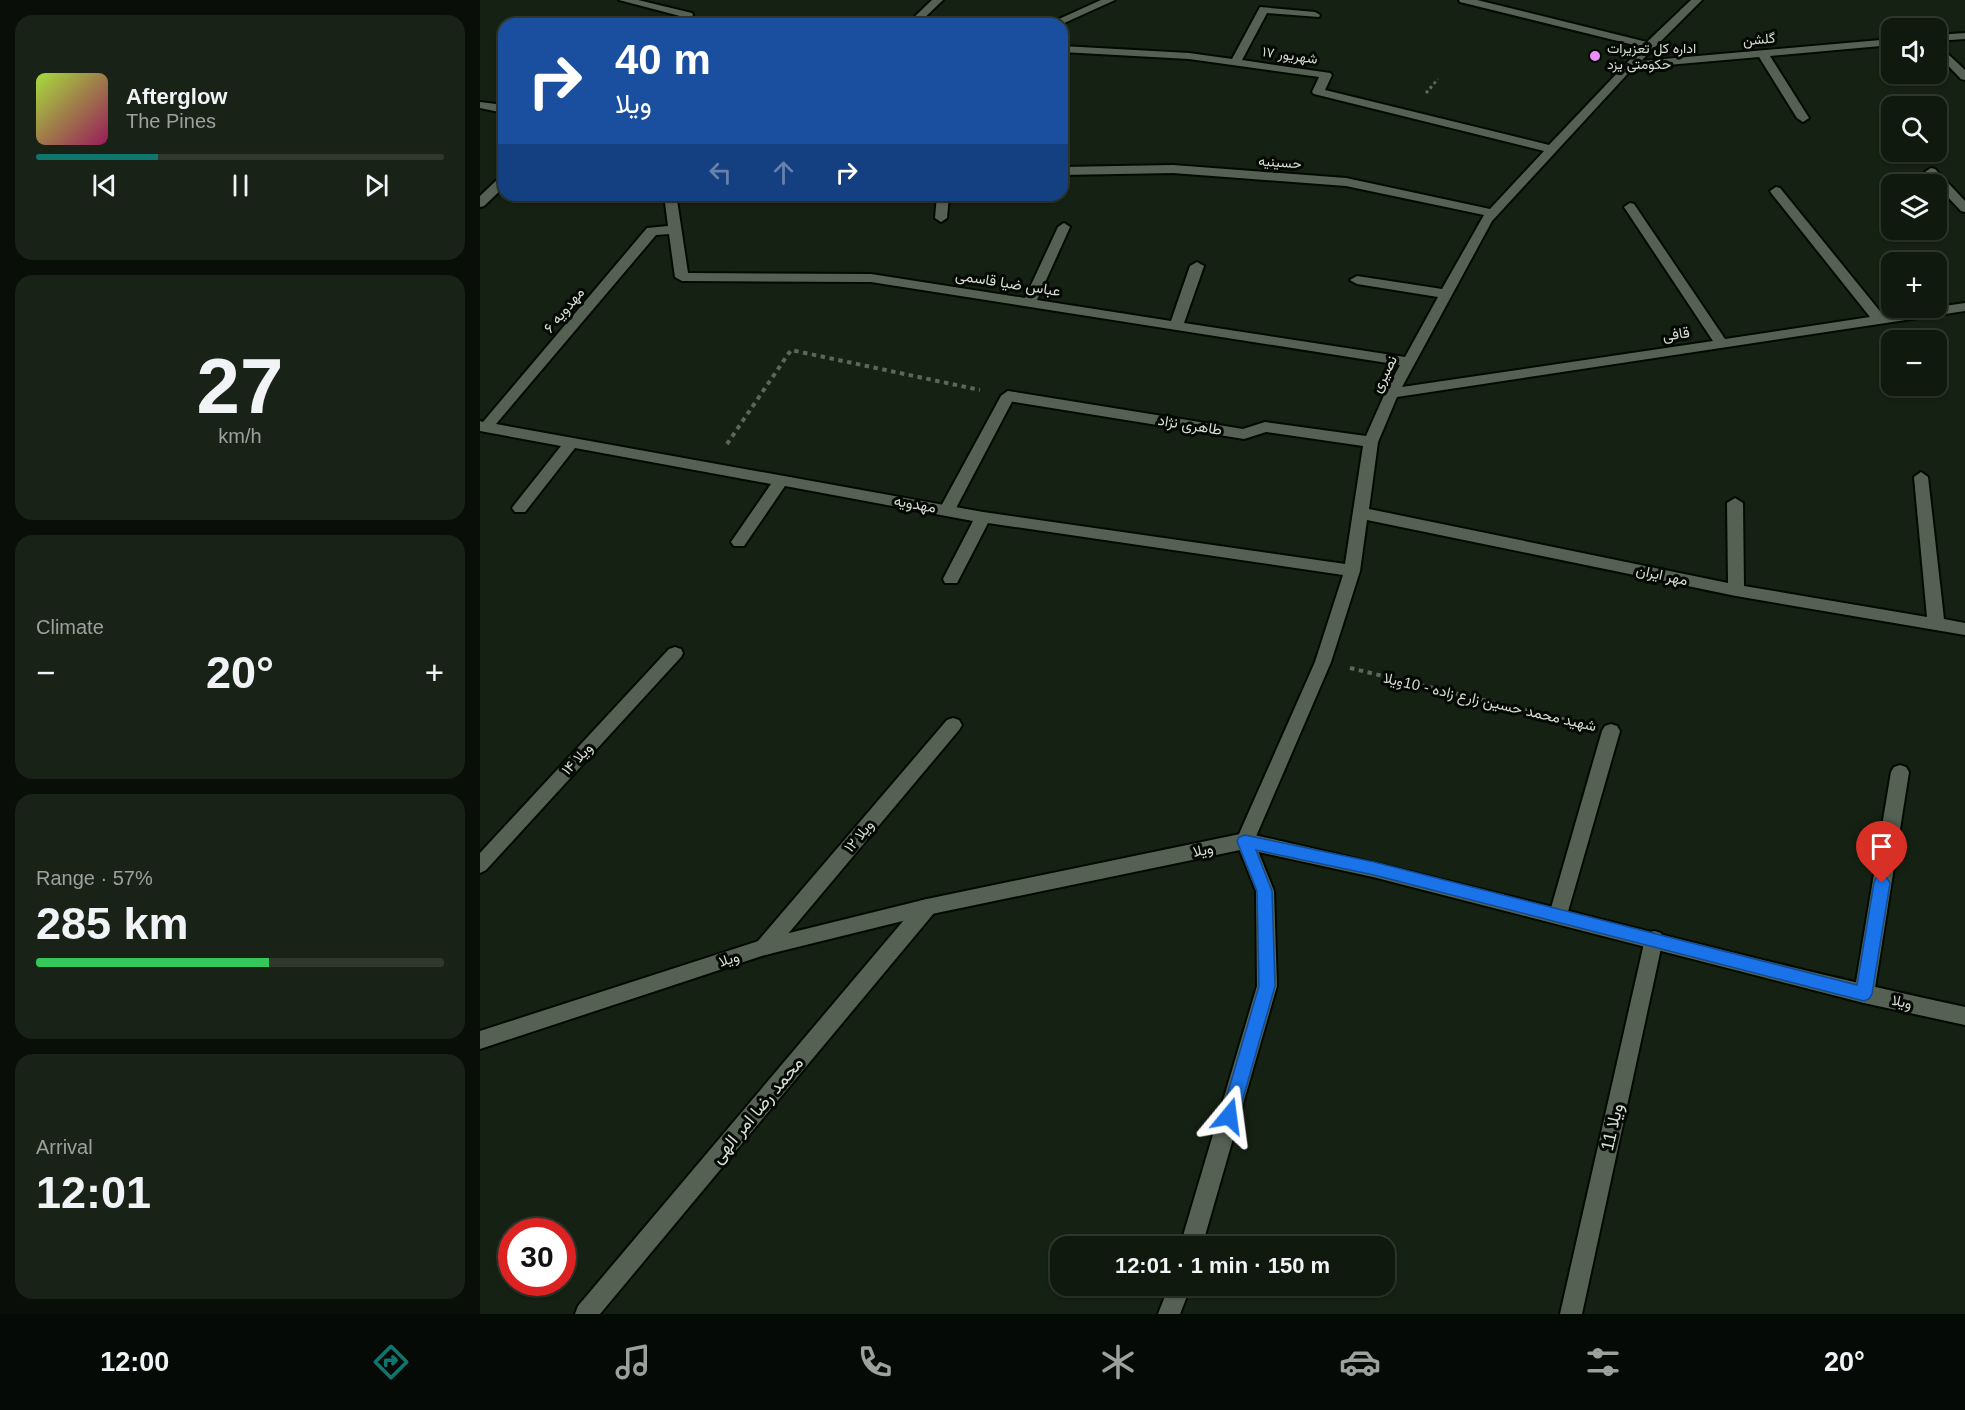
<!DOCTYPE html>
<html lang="en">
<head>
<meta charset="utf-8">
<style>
  :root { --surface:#10190e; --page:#192217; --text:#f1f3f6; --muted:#9ca09e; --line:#30382e; --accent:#0f766e }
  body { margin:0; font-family:Helvetica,Vazirmatn,sans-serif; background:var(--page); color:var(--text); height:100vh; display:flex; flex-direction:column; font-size:22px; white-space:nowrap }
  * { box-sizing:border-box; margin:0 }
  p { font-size:20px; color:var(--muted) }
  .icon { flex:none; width:33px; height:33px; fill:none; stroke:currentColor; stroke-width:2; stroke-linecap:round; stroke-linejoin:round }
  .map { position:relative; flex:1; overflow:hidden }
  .drawer { display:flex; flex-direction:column; gap:15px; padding:15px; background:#090e08; width:480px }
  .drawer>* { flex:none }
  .banner { position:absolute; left:18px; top:18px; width:570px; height:183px; border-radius:18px; box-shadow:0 2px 4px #0004,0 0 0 2px var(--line); background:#1a4fa0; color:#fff; overflow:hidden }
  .controls { position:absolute; left:1401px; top:18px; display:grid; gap:12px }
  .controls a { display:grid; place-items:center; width:66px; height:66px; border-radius:12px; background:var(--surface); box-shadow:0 2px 4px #0004,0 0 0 2px var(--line); font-size:30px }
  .speed { position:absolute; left:18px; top:1218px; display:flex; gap:12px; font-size:30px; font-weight:700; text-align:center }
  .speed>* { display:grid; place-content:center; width:78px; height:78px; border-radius:50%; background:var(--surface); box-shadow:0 2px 4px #0004,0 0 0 2px var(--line); line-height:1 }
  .speed .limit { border:9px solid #d22; background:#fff; color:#111 }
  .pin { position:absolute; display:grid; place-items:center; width:51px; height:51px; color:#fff; margin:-62px -26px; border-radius:50% 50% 50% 0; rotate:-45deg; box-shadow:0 0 6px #0007 }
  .pin .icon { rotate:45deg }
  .me { position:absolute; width:66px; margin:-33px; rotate:16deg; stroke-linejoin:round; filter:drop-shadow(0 0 4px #0008) }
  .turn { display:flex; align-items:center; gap:21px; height:126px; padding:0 18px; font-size:27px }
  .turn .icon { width:78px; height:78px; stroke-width:2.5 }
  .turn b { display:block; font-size:42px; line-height:51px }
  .lanes { display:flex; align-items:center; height:57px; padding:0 18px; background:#0003; justify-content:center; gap:30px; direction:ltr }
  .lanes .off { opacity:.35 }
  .big { font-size:45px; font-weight:700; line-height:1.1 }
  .drawer .tile { flex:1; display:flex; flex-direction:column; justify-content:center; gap:9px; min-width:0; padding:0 21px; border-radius:18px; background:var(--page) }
  .drawer .dial { align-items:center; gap:0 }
  .dial b { font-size:78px; line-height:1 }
  .song { display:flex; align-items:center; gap:18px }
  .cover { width:72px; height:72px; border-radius:9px; background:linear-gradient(135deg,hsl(80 70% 55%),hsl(330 70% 35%)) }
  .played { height:6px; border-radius:3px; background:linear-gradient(90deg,var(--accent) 30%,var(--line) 30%) }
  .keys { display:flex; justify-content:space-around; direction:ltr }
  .heat { display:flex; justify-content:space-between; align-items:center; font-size:33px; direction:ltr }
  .charge { height:9px; border-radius:4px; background:linear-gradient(90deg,#34c759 57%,var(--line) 0) }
  .trip { position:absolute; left:570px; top:1236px; width:345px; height:60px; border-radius:18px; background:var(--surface); box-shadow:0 2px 4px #0004,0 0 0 2px var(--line); font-weight:700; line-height:60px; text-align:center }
  .tab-bar { display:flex; height:96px; justify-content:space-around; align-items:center; background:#060a06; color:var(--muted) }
  .tab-bar .icon { width:42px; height:42px }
  .tab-bar .active { color:var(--accent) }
  .tab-bar b { font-size:27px; color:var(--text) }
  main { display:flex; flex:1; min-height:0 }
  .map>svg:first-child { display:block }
</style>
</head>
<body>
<main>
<section class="drawer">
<div class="tile">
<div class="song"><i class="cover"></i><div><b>Afterglow</b><p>The Pines</p></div></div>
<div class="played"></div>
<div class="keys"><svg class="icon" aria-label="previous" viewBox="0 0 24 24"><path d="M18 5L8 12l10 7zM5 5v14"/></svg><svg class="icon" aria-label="pause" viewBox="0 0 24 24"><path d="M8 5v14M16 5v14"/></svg><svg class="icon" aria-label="next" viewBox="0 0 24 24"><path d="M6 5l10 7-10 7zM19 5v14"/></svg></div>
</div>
<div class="tile dial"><b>27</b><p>km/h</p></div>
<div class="tile"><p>Climate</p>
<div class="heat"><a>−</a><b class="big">20°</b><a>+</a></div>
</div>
<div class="tile"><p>Range · 57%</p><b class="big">285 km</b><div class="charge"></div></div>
<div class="tile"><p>Arrival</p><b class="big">12:01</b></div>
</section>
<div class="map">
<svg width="1485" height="1314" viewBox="0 0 1485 1314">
  <rect width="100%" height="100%" fill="#152113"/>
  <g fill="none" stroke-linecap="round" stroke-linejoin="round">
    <defs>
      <path id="service" d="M528,391l7,5 -60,114 -8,5 -5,-1 -3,-4 62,-114z"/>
      <path id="minor" d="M139,0h19l54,13 1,2 -8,9h-11l6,-8z
        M452,0h11l-25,24h-11z
        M621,0h14l-53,24h-14z
        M979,0h18l170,42 44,-42h11l-61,61 251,-22v6l-122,11 39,62 -6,4 -6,-4 -38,-61 -126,11 -141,153 -90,166 311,-46 -89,-134 6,-4 4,1 91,135 145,-22 -98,-123 -2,-3 6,-4 4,1 103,127 82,-12v8l-568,86 -19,45 -9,67 359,74 -1,-80 8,-5 8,5 1,83 183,31 -13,-140 7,-5 7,5 16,142 21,4v12l-229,-39 -369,-76 -7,51 -29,91 -77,179 20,50 3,95 -75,260h-22l77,-260 -1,-95 -20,-50 79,-179 28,-87 -355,-52 -31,60h-12l-2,-4 30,-58 -188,-35 -41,60h-10l-3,-4 40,-58 -196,-36 -50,64h-10l-3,-4 3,-4 46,-58 -81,-15v-10l3,1 164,-194 21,-2 -4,-31h42l-6,4 -23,1 11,73 183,1 154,24 33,-71 6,-4 6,4 -33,73 134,21 19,-55 7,-4 7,4 -20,57 221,34 33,-60 -81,-13 -7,-4 7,-4 85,13 42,-74 -138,-29 -173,-13 -111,2v-8l111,-2 173,13 144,31 54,-58 -230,-57 -2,-2 7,-15 -130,-18 -127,-7v-6l127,7 43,6 28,-52 55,5 5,3 -1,2 -52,-4 -25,47 88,13 2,2 -7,15 224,55 93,-98 -182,-45zM189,234l6,43 7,4 189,1 529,83 -15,28 -19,43 -101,-14 -22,7 -235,-38 -7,5 7,5 236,38 22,-7 97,14 -18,118 -362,-52 -487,-88 160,-189z
        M1485,33v6l-29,2v-6z
        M1456,43l29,27v10l-4,-1 -25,-26z
        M0,102l24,3v8l-24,-5z
        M1451,168l4,1 30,32v11l-4,-1 -34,-36 -2,-3z
        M24,176v11l-20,19 -4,1v-11l20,-19z
        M457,195h12l-2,23 -6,4 -6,-4z
        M195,647l6,2 2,4 -2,4 -195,213 -6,3v-20l189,-204z
        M473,718l6,2 3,5 -3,5 -187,223 -7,2 -7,-2 -3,-6 3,-6 189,-221z
        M1131,724l6,2 3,5 -53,184 -2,6 -7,2 -7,-2 -2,-6 53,-184 3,-5z
        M1420,765l6,2 3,5 -35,222 -3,6 -7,3 -7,-3 -3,-6 37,-222 3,-5z
        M447,899l7,2 2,6 -2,6 -334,401h-25l3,-8 342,-405z
        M1174,931l7,2 2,6 -81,375h-22l85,-375 2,-6z
        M689,1286h22l-11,28h-22z"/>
      <path id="tertiary" d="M765,833c241,53 479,122 720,174v18l-101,-22 -491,-126 -128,-28 -318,66 -162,40 -285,94v-18l285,-92 162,-40z"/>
    </defs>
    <!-- service casing -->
    <use href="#service" stroke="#030a02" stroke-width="4"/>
    <!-- minor casing -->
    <use href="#minor" stroke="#030a02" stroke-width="4"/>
    <!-- tertiary casing -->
    <use href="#tertiary" stroke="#030a02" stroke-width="4"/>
    <!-- path-far1 -->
    <path stroke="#5c665a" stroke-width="3" stroke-dasharray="3 3" stroke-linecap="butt" d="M946,93l12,-14"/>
    <!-- path -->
    <path stroke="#5c665a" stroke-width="4" stroke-dasharray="4.5 4.5" stroke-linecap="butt" d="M247,444l64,-94 189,40
      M870,668l232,56"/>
    <!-- service -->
    <use href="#service" fill="#556253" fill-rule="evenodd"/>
    <!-- minor -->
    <use href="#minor" fill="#556253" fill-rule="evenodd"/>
    <!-- tertiary -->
    <use href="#tertiary" fill="#556253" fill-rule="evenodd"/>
  </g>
  <!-- route -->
  <path fill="#1a73e8" stroke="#114b97" stroke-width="1.5" d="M765,835l129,27 483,123 17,-102 2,-5 6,-2 5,2 3,5 -18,111 -3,5 -5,2 -490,-126 -118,-25 16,41 3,95 -37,130 -3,6 -6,2 -6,-2 -2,-6 38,-130 -2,-95 -20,-50 2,-4z"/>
  <!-- markers -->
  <circle fill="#eb8dfc" stroke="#050904" stroke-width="2" cx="1115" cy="56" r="6"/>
  <g text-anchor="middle" stroke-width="6" stroke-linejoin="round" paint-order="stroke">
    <!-- far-street labels -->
    <g font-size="14" fill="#d6ddd4" stroke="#050904">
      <text transform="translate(1279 39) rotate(-5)" y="5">گلشن</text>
      <text transform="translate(810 55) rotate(8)" y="5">۱۷ شهریور</text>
      <text transform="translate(800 162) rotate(4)" y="5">حسینیه</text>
    </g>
    <!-- far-poi labels -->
    <g font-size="14" fill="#d6ddd4" stroke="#050904" text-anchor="start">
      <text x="1127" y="53">اداره کل تعزیرات<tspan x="1127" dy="16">حکومتی یزد</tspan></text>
    </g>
    <!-- street labels -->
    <g font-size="15" fill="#d6ddd4" stroke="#050904">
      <text transform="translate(528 283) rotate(9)" y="5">عباس ضیا قاسمی</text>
      <text transform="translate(84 310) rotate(-50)" y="5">مهدویه ۶</text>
      <text transform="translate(1196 334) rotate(-8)" y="5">قافی</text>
      <text transform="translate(904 374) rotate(-63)" y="5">نصیری</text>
      <text transform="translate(710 425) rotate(9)" y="5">طاهری نژاد</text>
      <text transform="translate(435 504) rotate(10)" y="5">مهدویه</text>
      <text transform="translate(1182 575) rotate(12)" y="5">مهر ایران</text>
      <text transform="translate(1010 702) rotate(13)" y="5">شهید محمد حسین زارع زاده - 10ویلا</text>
      <text transform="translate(97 759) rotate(-47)" y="5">ویلا ۱۴</text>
      <text transform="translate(379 836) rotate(-50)" y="5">ویلا ۱۲</text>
      <text transform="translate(723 850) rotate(-12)" y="5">ویلا</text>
      <text transform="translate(249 959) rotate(-18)" y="5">ویلا</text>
      <text transform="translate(1422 1002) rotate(13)" y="5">ویلا</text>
    </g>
    <!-- near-street labels -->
    <g font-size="18" fill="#d6ddd4" stroke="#050904">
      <text transform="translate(277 1110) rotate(-50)" y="6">محمد رضا امر الهی</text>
      <text transform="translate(1132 1127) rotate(-77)" y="6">ویلا 11</text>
    </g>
  </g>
</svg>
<div class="controls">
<a><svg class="icon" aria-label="sound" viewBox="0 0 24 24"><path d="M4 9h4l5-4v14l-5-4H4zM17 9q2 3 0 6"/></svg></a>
<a><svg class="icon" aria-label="search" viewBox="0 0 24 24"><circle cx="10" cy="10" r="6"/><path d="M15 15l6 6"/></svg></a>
<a><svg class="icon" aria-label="layers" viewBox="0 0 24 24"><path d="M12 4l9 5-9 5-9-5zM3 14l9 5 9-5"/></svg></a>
<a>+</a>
<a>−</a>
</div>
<div class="speed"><div class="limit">30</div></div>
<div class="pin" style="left:1402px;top:883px;background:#d93025"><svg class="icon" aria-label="arrive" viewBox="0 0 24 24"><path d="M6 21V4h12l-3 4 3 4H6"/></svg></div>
<svg class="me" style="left:749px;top:1116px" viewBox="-20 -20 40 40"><path d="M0-17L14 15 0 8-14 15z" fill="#1a73e8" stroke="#fff" stroke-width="4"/></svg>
<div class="trip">12:01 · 1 min · 150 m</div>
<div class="banner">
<div class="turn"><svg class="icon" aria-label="right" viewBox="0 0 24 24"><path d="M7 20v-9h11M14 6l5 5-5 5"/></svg><div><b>40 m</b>ویلا</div></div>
<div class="lanes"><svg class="icon off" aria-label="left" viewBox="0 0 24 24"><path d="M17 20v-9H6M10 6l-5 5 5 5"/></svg><svg class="icon off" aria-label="ahead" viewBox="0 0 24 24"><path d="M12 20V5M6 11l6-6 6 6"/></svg><svg class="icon" aria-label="right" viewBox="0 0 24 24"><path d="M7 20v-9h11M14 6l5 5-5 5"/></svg></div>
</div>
</div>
</main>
<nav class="tab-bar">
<b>12:00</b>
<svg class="icon active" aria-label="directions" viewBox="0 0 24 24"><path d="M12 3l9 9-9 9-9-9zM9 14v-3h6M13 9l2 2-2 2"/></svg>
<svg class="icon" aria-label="music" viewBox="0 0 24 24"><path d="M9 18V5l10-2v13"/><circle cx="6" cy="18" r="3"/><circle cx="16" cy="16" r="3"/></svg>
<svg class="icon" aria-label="phone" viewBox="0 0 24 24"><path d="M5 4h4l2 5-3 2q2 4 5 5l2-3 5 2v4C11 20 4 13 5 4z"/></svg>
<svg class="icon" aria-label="climate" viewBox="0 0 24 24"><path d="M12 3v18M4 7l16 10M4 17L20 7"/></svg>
<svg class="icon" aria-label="car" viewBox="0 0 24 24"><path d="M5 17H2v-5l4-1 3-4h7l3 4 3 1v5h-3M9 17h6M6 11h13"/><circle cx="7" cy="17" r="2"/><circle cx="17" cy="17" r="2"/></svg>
<svg class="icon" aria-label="filters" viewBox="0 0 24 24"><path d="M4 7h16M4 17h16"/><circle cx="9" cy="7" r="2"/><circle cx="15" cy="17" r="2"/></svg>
<b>20°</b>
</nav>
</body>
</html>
